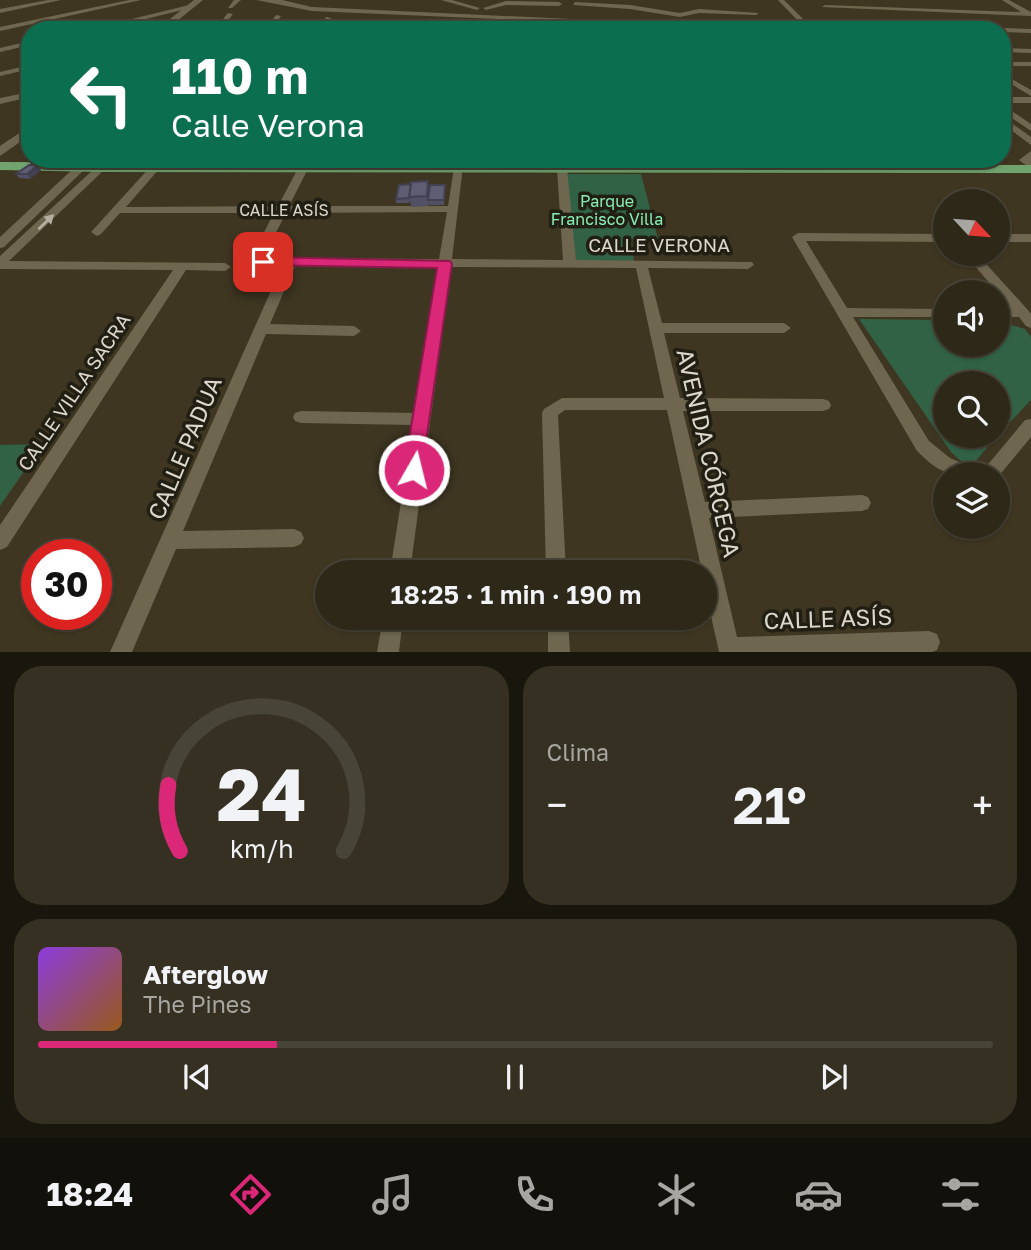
<!DOCTYPE html>
<html lang="es">
<head>
<meta charset="utf-8">
<style>
  :root { --surface:#2e2819; --page:#363022; --text:#f1f3f6; --muted:#a7a6a2; --line:#494438; --accent:#db2777 }
  body { margin:0; font-family:"Golos Text",sans-serif; background:var(--page); color:var(--text); height:100vh; display:flex; flex-direction:column; font-size:26px; white-space:nowrap }
  * { box-sizing:border-box; margin:0 }
  p { font-size:23px; color:var(--muted) }
  .icon { flex:none; width:38px; height:38px; fill:none; stroke:currentColor; stroke-width:2; stroke-linecap:round; stroke-linejoin:round }
  .map { position:relative; height:652px; overflow:hidden }
  .details { display:flex; flex-direction:column; gap:14px; padding:14px; background:#19160e; flex:1 }
  .details>* { flex:none }
  .guide { position:absolute; left:21px; top:21px; width:990px; height:147px; border-radius:28px; box-shadow:0 2px 5px #0004,0 0 0 2px var(--line); background:#0b6e4f; color:#fff; overflow:hidden }
  .needle { width:46px; rotate:116deg }
  .buttons { position:absolute; left:933px; top:189px; display:grid; gap:14px }
  .buttons a { display:grid; place-items:center; width:77px; height:77px; border-radius:50%; background:var(--surface); box-shadow:0 2px 5px #0004,0 0 0 2px var(--line); font-size:35px }
  .speed { position:absolute; left:21px; top:539px; display:flex; gap:14px; font-size:35px; font-weight:700; text-align:center }
  .speed>* { display:grid; place-content:center; width:91px; height:91px; border-radius:50%; background:var(--surface); box-shadow:0 2px 5px #0004,0 0 0 2px var(--line); line-height:1 }
  .speed .limit { border:10px solid #d22; background:#fff; color:#111 }
  .pin { position:absolute; display:grid; place-items:center; width:60px; height:60px; color:#fff; margin:-30px; border-radius:14px; box-shadow:0 4px 10px #0006 }
  .me { position:absolute; width:77px; margin:-38px; rotate:8deg; stroke-linejoin:round; filter:drop-shadow(0 0 5px #0008) }
  .turn { display:flex; align-items:center; gap:24px; height:147px; padding:0 35px; font-size:32px }
  .turn .icon { width:91px; height:91px; stroke-width:2.5 }
  .turn b { display:block; font-size:49px; line-height:60px }
  .big { font-size:52px; font-weight:600; line-height:1.1 }
  .details .tile { flex:1; display:flex; flex-direction:column; justify-content:center; gap:10px; min-width:0; padding:0 24px; border-radius:28px; background:var(--page) }
  .details .dial { align-items:center; gap:0 }
  .dial svg { height:182px; overflow:visible; fill:none; stroke:var(--line); stroke-width:7; stroke-linecap:round; text-anchor:middle }
  .dial text { fill:var(--text); stroke:none }
  .song { display:flex; align-items:center; gap:21px }
  .cover { width:84px; height:84px; border-radius:10px; background:linear-gradient(135deg,hsl(270 70% 55%),hsl(30 70% 35%)) }
  .played { height:7px; border-radius:4px; background:linear-gradient(90deg,var(--accent) 25%,var(--line) 25%) }
  .keys { display:flex; justify-content:space-around; direction:ltr }
  .heat { display:flex; justify-content:space-between; align-items:center; font-size:38px; direction:ltr }
  .details .tiles { flex:1; display:grid; gap:14px; grid-template-columns:1fr 1fr }
  .tile:last-child { grid-column:span 2 }
  .trip { position:absolute; left:315px; top:560px; width:402px; height:70px; border-radius:35px; background:var(--surface); box-shadow:0 2px 5px #0004,0 0 0 2px var(--line); font-weight:600; line-height:70px; text-align:center }
  .tab-bar { display:flex; height:112px; justify-content:space-around; align-items:center; background:#12100a; color:var(--muted) }
  .tab-bar .icon { width:49px; height:49px }
  .tab-bar .selected { color:var(--accent) }
  .tab-bar b { font-size:32px; color:var(--text) }
  .map>svg:first-child { display:block }
</style>
</head>
<body>
<div class="map">
<svg width="1031" height="652" viewBox="0 0 1031 652">
  <rect width="100%" height="100%" fill="#3e3621"/>
  <!-- green -->
  <path fill="#316246" d="M565,174h76l17,65h-27l3,22h-58z
    M859,319l86,1v25h53v-24l27,8 6,8v63l-33,35v-52h-53v53h52l-23,27 -13,-2 -10,-9z
    M43,444l-43,62v-61z"/>
  <g fill="none" stroke-linecap="round" stroke-linejoin="round">
    <!-- minor -->
    <path fill="#6e664f" fill-rule="evenodd" d="M48,0h13l-61,13v-4z
      M129,0h12l-141,31v-4z
      M234,0h7l-9,8h-4z
      M256,0h26l30,7 497,23h-56l-441,-19z
      M441,0h11l28,8 -3,2z
      M778,0h6l21,21 24,4 7,5 -35,-6z
      M1002,0h7l22,12v4l-209,-9 3,-2 196,7z
      M506,1l53,1 3,2 -3,2 -53,-1 -20,5 -3,-2z
      M575,2l55,3 50,8 19,-4 60,4 -3,2 -57,-2 -19,4 -50,-8 -57,-4z
      M189,5l2,3 -91,22h-13z
      M228,13l5,1 -12,16h-7z
      M276,15l5,1 -9,14h-7z
      M326,17l5,1 -6,12h-7z
      M376,19l5,1 -5,10h-6z
      M844,23l140,5 3,2 -145,-4z
      M1003,28l28,1v4l-28,-1 -3,-2z
      M30,41v4l-30,7v-4z
      M1003,48l28,1v4l-28,-1z
      M1003,62h28v4h-28z
      M30,65v4l-30,7v-4z
      M1003,74l28,16v6l-28,-17z
      M30,92v5l-30,7v-6z
      M1003,97h28v6h-28z
      M1003,105l28,19v7l-28,-19z
      M1003,117l28,20v8l-28,-21z
      M1031,151v18l-12,-9z
      M70,159h10l5,9 -1,2 -80,77 -4,1v-11l75,-70z
      M89,159h10l7,9 -97,93 216,2 6,4 -6,4 -39,-1 -179,277 -7,3v-25l173,-255 -173,-1v-13l95,-88z
      M303,159h10l-24,47h159l6,-38 9,-2 -11,93 111,1 -6,-91 -14,-10h12l12,9 9,92 176,2 2,3 -6,4 -100,-1 14,55h122l7,5 -7,5h-120l16,65 143,1 6,2 2,4 -2,4 -6,2h-140l22,91 157,-7 6,2 3,6 -3,6 -6,2 -153,7 28,119 192,-6 8,3 3,8 -3,8 -5,2h-213l-14,-63v-17h-3l-35,-162h-102l-7,5 8,157h-20l-4,-159 2,-4 18,-11h102l-28,-130 -185,-1 -41,305h-20l23,-147 -112,-2 -6,-2 -2,-4 2,-4 6,-2 114,2 23,-146 -143,-1 -25,58 84,2 7,5 -7,5 -88,-2 -83,197 111,-2 7,3 3,6 -3,6 -7,3 -118,2 -44,103h-22l172,-386 -23,-1 -8,-8 23,-44h-154l-19,21 -4,2 -6,-4 60,-66 9,2 -34,39 152,-1zM447,212l-8,47 -173,-1 -2,-2 22,-43z
      M798,233l147,1v8l-139,-1 41,67 98,1v8h-92l76,124 21,17 25,11 3,5c-32,0 -38,0 -61,-23l-125,-214z
      M998,234h33v8h-33z
      M965,254h12l51,56 3,4v14l-5,-2 -7,-9h-21v-8h13z
      M1031,419v18l-33,40v-3h-18l45,-54z
      M383,618h20l-4,34h-22z
      M548,618h20l2,34h-22z"/>
    <!-- tertiary -->
    <path fill="#6e664f" fill-rule="evenodd" d="M194,0h9l-37,30h-10z
      M30,126v9l-30,21v-10z"/>
    <!-- primary -->
    <path fill="#70a36e" fill-rule="evenodd" d="M0,162l1031,3v8l-930,-1 -101,-2z"/>
  </g>
  <!-- wall -->
  <path fill="#515064" d="M38,165l3,5 -11,9 -11,-1 -3,-4z
    M428,181l1,18 16,-14 -1,20h-15v-3l-1,4 -17,1 -1,-7 -1,3h-13v-4l14,-15z"/>
  <!-- shaded-wall -->
  <path fill="#424151" d="M38,165l3,5 -11,9 -3,-5z"/>
  <!-- building -->
  <path fill="#5e5d74" stroke="#424151" stroke-width="2" d="M29,165h9l-11,9h-11z
    M428,181l-1,15 -18,1 2,-15z
    M411,184l-2,14 -13,1 3,-14z
    M430,185h15l-1,15h-16z"/>
  <!-- one-way arrows -->
  <defs><path id="oneway-solid" d="M-6-.8H1V-3.2L6.5 0L1 3.2V.8H-6Z" transform="scale(1.75)"/></defs>
  <use fill="#b6af9f" href="#oneway-solid" transform="translate(46 222) rotate(-44)"/>
  <!-- route -->
  <path fill="#db2777" stroke="#8e194d" stroke-width="2" d="M263,257l187,4 2,3 -31,212 -7,3 -7,-3 -3,-6 33,-202 -179,-3 -2,-3z"/>
  <g text-anchor="middle" stroke-width="7" stroke-linejoin="round" paint-order="stroke">
    <!-- far-park labels -->
    <g font-size="16" fill="#89eeb3" stroke="#211e14">
      <text x="607" y="207">Parque<tspan x="607" dy="18">Francisco Villa</tspan></text>
    </g>
    <!-- far-street labels -->
    <g font-size="16" fill="#dcd7ca" stroke="#211e14">
      <text x="284" y="216">CALLE ASÍS</text>
    </g>
    <!-- street labels -->
    <g font-size="19" fill="#dcd7ca" stroke="#211e14">
      <text x="659" y="252">CALLE VERONA</text>
      <text transform="translate(74 392) rotate(-56)" y="7">CALLE VILLA SACRA</text>
    </g>
    <!-- near-street labels -->
    <g font-size="23" fill="#dcd7ca" stroke="#211e14">
      <text transform="translate(185 448) rotate(-67)" y="8">CALLE PADUA</text>
      <text transform="translate(708 453) rotate(77)" y="8">AVENIDA CÓRCEGA</text>
      <text transform="translate(828 619) rotate(-2)" y="8">CALLE ASÍS</text>
    </g>
  </g>
</svg>
<div class="buttons">
<a><svg class="needle" viewBox="-14 -14 28 28"><path d="M0-13l5 13h-10z" fill="#e53935"/><path d="M0 13l5-13h-10z" fill="#a7a6a2"/></svg></a>
<a><svg class="icon" aria-label="sound" viewBox="0 0 24 24"><path d="M4 9h4l5-4v14l-5-4H4zM17 9q2 3 0 6"/></svg></a>
<a><svg class="icon" aria-label="search" viewBox="0 0 24 24"><circle cx="10" cy="10" r="6"/><path d="M15 15l6 6"/></svg></a>
<a><svg class="icon" aria-label="layers" viewBox="0 0 24 24"><path d="M12 4l9 5-9 5-9-5zM3 14l9 5 9-5"/></svg></a>
</div>
<div class="speed"><div class="limit">30</div></div>
<div class="pin" style="left:263px;top:262px;background:#d93025"><svg class="icon" aria-label="arrive" viewBox="0 0 24 24"><path d="M6 21V4h12l-3 4 3 4H6"/></svg></div>
<svg class="me" style="left:414px;top:470px" viewBox="-20 -20 40 40"><circle r="17" fill="#db2777" stroke="#fff" stroke-width="3"/><path d="M0-11L8 9 0 5-8 9z" fill="#fff"/></svg>
<div class="trip">18:25 · 1 min · 190 m</div>
<div class="guide">
<div class="turn"><svg class="icon" aria-label="left" viewBox="0 0 24 24"><path d="M17 20v-9H6M10 6l-5 5 5 5"/></svg><div><b>110 m</b>Calle Verona</div></div>
</div>
</div>
<section class="details">
<div class="tiles">
<div class="tile dial"><svg viewBox="0 0 100 80">
<path d="M14 69A42 42 0 1 1 86 69"/>
<path d="M14 69A42 42 0 0 1 9 40" stroke="#db2777"/>
<text x="50" y="56" font-size="32" font-weight="700">24</text>
<text x="50" y="72" font-size="11">km/h</text>
</svg></div>
<div class="tile"><p>Clima</p>
<div class="heat"><a>−</a><b class="big">21°</b><a>+</a></div>
</div>
<div class="tile">
<div class="song"><i class="cover"></i><div><b>Afterglow</b><p>The Pines</p></div></div>
<div class="played"></div>
<div class="keys"><svg class="icon" aria-label="previous" viewBox="0 0 24 24"><path d="M18 5L8 12l10 7zM5 5v14"/></svg><svg class="icon" aria-label="pause" viewBox="0 0 24 24"><path d="M8 5v14M16 5v14"/></svg><svg class="icon" aria-label="next" viewBox="0 0 24 24"><path d="M6 5l10 7-10 7zM19 5v14"/></svg></div>
</div>
</div>
</section>
<nav class="tab-bar">
<b>18:24</b>
<svg class="icon selected" aria-label="directions" viewBox="0 0 24 24"><path d="M12 3l9 9-9 9-9-9zM9 14v-3h6M13 9l2 2-2 2"/></svg>
<svg class="icon" aria-label="music" viewBox="0 0 24 24"><path d="M9 18V5l10-2v13"/><circle cx="6" cy="18" r="3"/><circle cx="16" cy="16" r="3"/></svg>
<svg class="icon" aria-label="phone" viewBox="0 0 24 24"><path d="M5 4h4l2 5-3 2q2 4 5 5l2-3 5 2v4C11 20 4 13 5 4z"/></svg>
<svg class="icon" aria-label="climate" viewBox="0 0 24 24"><path d="M12 3v18M4 7l16 10M4 17L20 7"/></svg>
<svg class="icon" aria-label="car" viewBox="0 0 24 24"><path d="M5 17H2v-5l4-1 3-4h7l3 4 3 1v5h-3M9 17h6M6 11h13"/><circle cx="7" cy="17" r="2"/><circle cx="17" cy="17" r="2"/></svg>
<svg class="icon" aria-label="filters" viewBox="0 0 24 24"><path d="M4 7h16M4 17h16"/><circle cx="9" cy="7" r="2"/><circle cx="15" cy="17" r="2"/></svg>
</nav>
</body>
</html>
